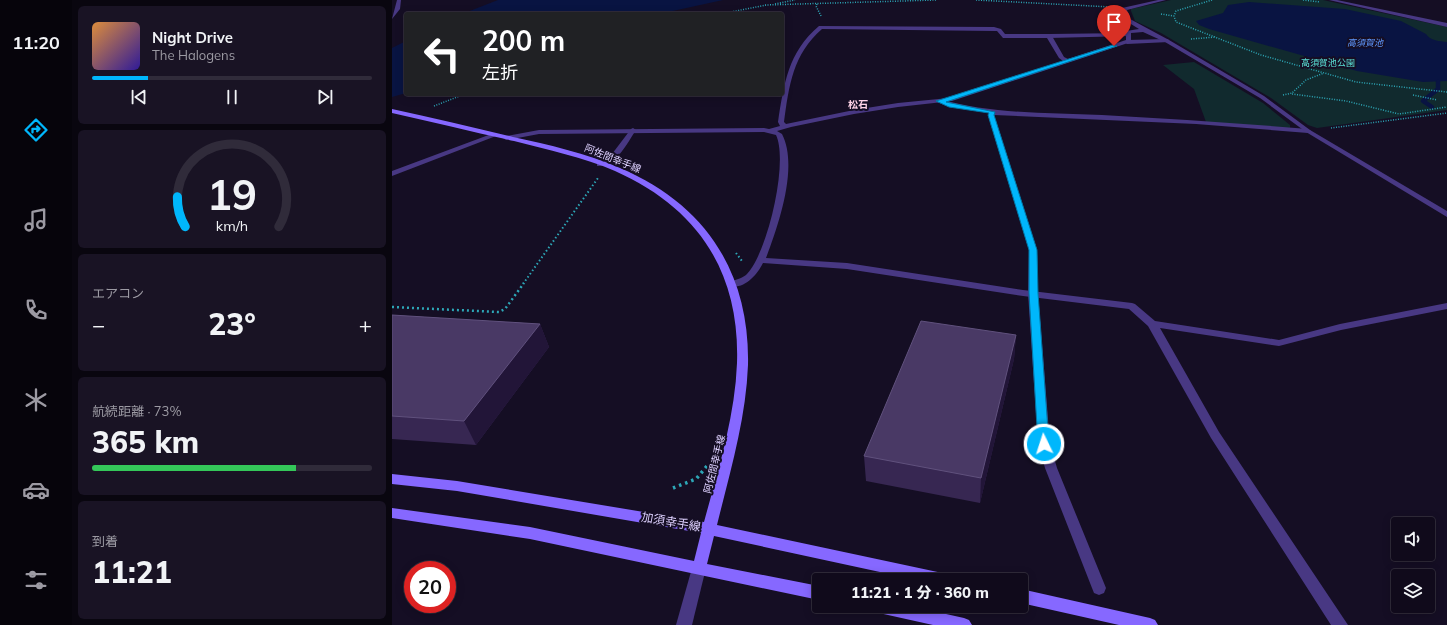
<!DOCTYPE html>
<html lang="ja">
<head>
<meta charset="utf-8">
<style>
  :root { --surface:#100a1b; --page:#191324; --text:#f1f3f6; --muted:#9c9aa3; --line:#302b3a; --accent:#00b7fc }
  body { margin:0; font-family:Mulish,"Noto Sans JP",sans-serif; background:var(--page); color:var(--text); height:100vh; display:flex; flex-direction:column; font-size:15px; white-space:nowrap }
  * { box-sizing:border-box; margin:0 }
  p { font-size:13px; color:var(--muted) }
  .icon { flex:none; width:22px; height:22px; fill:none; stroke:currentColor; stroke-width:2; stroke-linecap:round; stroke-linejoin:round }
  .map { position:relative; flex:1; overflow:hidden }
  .details { display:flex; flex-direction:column; gap:6px; padding:6px; background:#09060f; width:320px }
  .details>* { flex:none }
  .guide { position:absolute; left:12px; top:12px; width:380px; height:84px; border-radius:4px; box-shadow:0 2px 10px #0003,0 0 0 1px var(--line); background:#202124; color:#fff; overflow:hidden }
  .controls { position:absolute; left:999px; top:517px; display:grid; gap:8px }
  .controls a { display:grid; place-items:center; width:44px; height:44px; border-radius:4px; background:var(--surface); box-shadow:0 2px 10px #0003,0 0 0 1px var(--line); font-size:20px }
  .speed { position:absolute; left:12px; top:561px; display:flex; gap:8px; font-size:20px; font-weight:700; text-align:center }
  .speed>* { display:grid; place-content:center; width:52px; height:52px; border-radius:50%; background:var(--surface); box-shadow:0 2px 10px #0003,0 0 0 1px var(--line); line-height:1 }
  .speed .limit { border:6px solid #d22; background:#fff; color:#111 }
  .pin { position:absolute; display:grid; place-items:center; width:34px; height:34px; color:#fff; margin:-41px -17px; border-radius:50% 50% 50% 0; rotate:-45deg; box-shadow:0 0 4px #0007 }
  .pin .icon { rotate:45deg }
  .me { position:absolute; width:44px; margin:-22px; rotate:356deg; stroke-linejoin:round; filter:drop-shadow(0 0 3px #0008) }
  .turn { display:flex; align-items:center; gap:14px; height:84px; padding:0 12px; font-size:18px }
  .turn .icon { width:52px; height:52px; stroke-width:2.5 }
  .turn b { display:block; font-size:28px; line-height:34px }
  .big { font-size:30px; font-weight:800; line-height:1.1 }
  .details .widget { flex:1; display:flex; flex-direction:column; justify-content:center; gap:6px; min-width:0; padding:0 14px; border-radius:6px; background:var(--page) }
  .details .dial { align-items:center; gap:0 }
  .dial svg { height:104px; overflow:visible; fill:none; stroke:var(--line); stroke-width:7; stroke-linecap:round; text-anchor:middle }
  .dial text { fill:var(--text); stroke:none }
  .song { display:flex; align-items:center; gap:12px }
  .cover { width:48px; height:48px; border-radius:6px; background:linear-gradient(135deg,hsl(30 70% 55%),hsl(250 70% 35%)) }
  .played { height:4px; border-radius:2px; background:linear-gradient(90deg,var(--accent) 20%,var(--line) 20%) }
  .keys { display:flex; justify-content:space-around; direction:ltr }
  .heat { display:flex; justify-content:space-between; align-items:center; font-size:22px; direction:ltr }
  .charge { height:6px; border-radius:3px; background:linear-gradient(90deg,#34c759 73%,var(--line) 0) }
  .trip { position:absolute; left:420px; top:573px; width:216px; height:40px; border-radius:4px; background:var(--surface); box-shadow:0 2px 10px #0003,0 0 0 1px var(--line); font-weight:800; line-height:40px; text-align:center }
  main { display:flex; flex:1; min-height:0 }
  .tab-bar { display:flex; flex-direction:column; width:72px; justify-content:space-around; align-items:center; background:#06040b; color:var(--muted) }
  .tab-bar .icon { width:28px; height:28px }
  .tab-bar .on { color:var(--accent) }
  .tab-bar b { font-size:18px; color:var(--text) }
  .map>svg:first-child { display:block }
</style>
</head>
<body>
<main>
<nav class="tab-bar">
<b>11:20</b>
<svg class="icon on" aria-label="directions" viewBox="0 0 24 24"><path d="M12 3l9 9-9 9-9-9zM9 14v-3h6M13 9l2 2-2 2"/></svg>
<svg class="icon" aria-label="music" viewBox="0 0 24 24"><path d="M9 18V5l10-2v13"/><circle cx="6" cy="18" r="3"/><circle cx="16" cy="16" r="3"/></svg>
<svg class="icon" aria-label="phone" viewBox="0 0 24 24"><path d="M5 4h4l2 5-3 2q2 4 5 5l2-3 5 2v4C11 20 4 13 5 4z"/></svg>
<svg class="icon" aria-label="climate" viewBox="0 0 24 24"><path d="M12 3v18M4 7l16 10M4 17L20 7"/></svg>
<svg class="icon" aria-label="car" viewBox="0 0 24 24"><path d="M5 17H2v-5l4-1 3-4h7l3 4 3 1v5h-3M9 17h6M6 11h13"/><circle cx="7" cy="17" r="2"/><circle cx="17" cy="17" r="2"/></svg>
<svg class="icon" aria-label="filters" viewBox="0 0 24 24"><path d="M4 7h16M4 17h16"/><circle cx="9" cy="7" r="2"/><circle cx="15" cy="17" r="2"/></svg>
</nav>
<section class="details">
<div class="widget">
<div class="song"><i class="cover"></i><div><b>Night Drive</b><p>The Halogens</p></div></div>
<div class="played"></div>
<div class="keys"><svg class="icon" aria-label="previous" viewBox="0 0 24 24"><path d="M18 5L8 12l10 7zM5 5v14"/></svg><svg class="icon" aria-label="pause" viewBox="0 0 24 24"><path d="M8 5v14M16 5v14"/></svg><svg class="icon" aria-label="next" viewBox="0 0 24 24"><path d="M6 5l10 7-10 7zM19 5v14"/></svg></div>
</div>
<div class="widget dial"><svg viewBox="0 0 100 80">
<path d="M14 69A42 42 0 1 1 86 69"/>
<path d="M14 69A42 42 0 0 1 8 46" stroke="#00b7fc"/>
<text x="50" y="56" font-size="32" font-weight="700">19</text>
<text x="50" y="72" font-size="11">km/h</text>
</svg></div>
<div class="widget"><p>エアコン</p>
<div class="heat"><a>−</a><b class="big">23°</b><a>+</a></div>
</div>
<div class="widget"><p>航続距離 · 73%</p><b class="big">365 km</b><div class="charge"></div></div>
<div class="widget"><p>到着</p><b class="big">11:21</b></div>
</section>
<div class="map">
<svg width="1055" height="625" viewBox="0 0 1055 625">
  <rect width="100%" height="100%" fill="#150e24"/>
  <!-- green -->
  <path fill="#112a2e" d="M779,0h152l124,27v83l-130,18 -9,-3 -37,-27 -110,-65 -26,-12 -4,-10v-2z
    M802,62l69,41 27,22v4l-84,-7 -12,-33 -31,-24z"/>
  <!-- water -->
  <path fill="#091442" d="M106,0h225l-64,14h-197z
    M857,2l96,7 56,12 25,13c4,7 14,7 21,8v39l-24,1 -66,-11 -148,-42 -10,-4 -3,-4 27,-8 5,-8z
    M14,41v52l-14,4v-49z"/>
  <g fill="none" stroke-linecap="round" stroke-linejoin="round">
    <!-- stream -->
    <path stroke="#091442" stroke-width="4.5" d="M1040,107l-9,-6 15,-12v-7"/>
    <!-- path-far3 -->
    <path stroke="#2da7b7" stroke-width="1.5" stroke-dasharray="1 1.5" stroke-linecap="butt" d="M584,0l135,7
      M820,0l-36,11 -2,5 2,6 85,33 95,27 91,10
      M911,0l17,2
      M383,4l20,-4
      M425,4l-1,2 5,10
      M373,5l171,-5
      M329,14l45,-9
      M769,14l13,2
      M799,39l25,-2
      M900,94l54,7 53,13 48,-7
      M891,95l9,-2 14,-13 18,-7
      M1021,95l24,5
      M42,106l31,-12
      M939,128l116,-15"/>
    <!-- path-far2 -->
    <path stroke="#2da7b7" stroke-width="2" stroke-dasharray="1.5 2.5" stroke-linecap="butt" d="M344,253l6,8
      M131,284l75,-106"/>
    <!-- path-far1 -->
    <path stroke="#2da7b7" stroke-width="2.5" stroke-dasharray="2 3" stroke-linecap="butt" d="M0,307l107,5 6,-3 19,-26"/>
    <!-- path -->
    <path stroke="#2da7b7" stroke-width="3.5" stroke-dasharray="2.5 4" stroke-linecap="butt" d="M281,488l23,-9 11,-13"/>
    <!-- service -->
    <path fill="#483883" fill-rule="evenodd" d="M736,33l2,1v2l-81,2 -3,-2 3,-2z
      M775,39l2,1v2l-42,2 -3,-2 3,-2z
      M547,99c53,15 108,14 163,16 69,4 137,8 206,14l3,2 -3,2 -112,-9 -202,-9 43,135 1,43 12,151 7,24 49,120 -2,5 -5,2 -5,-2 -2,-5 -47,-120 -7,-24 -10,-151 1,-43 -41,-135 1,-2 -40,-6 -12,-5 -1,-1z
      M241,128l3,2c-8,12 -21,38 -39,36v-4l15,-8 19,-25z
      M102,133l2,1v2l-104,40v-5z"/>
    <!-- minor -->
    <path fill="#483883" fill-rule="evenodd" d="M5,0h4l-1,9 -8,10z
      M766,0h8l-39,10 3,9 39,21 95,56 46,34 137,81v6l-141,-85 -46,-34 -95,-56 -22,-10 -12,1v9l-179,59 -54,6 -44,7 -63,13 -14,4 5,3c17,33 -4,92 -16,124l81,5 176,27 109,13 3,1 20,17 124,19 61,-16 107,-21v6l-106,21 -62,16 -119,-18 59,104 129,193h-17l-120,-187 -63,-112 -19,-17 -106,-13 -176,-27 -84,-6c-6,12 -19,27 -34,23l-2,-2 2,-2c5,-2 12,-3 17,-7 21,-20 43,-113 30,-140l-12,-3 -225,2 -33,6 -3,-2 3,-2 33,-6 225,-2 5,1 11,-3 -2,-4c6,-38 10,-70 41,-96l175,1 7,2 4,5h44l3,2 12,21 4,2 58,-19v-9l13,-2 -13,-8 -4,-13zM430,29l172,2h3l6,7h44l12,20 4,3 -114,37 -51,5 -44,7 -68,14 -2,-2c5,-37 9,-68 38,-93z
      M937,0h8l110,23v4z"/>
    <!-- tertiary -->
    <path fill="#483883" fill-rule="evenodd" d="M307,562l5,2 2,4 -14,57h-16l16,-57 2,-4z"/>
    <!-- secondary -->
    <path fill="#8668ff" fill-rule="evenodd" d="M0,109c40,9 81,18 121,28 36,8 73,16 107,31 85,36 130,104 128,197 -2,54 -18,107 -31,160l230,49 5,1 2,5h-37l-203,-44 -7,28 112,22v14l-289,-61 -138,-21v-10l138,19 164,34 7,-28 -244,-42 -65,-7v-10l65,7 247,41c14,-52 31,-105 33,-159 3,-91 -39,-155 -122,-192 -32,-14 -67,-21 -101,-30 -41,-9 -81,-19 -122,-28z
      M629,589l129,29 5,2 3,5h-39l-98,-22z
      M479,606h39l54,12 5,2 3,5h-39l-54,-12 -5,-2z"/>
  </g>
  <!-- wall -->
  <path fill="#372752" d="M0,315l148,9 9,23 -73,98 -84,-6z
    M624,335l-2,24 -34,144 -114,-22 -2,-25z"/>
  <!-- shaded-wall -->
  <path fill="#221538" d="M148,324l9,23 -73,98 -12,-24z
    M624,335l-2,24 -34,144 1,-25z"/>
  <!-- building -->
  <path fill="#493965" stroke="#60517d" d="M0,315l148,9 -76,97 -72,-5z
    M529,321l95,14 -35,143 -117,-22z"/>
  <!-- route -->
  <path fill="#00b7fc" stroke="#0077a4" d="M721,45l4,1 -171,56 49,10 -1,3 43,135 1,43 11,151 -1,3 -4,1 -4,-1 -2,-3 -9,-151v-43l-41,-135 1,-2 -40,-6 -13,-6z"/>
  <g text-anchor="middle" stroke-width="4" stroke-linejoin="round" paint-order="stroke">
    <!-- far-water labels -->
    <g font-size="9" font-style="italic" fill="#5f99ff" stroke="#150e24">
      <text x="973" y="46">高須賀池</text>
    </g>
    <!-- far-park labels -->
    <g font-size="9" fill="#5be1d6" stroke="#150e24">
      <text x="936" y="66">高須賀池公園</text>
    </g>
    <!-- far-quarter labels -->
    <g font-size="10" font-weight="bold" fill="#ffd3e7" stroke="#150e24">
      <text x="466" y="108">松石</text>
    </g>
    <!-- street labels -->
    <g font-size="10" fill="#ded1ff" stroke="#150e24">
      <text transform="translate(221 158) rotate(22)" y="4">阿佐間幸手線</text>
      <text transform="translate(322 464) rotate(-76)" y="4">阿佐間幸手線</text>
    </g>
    <!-- near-street labels -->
    <g font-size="12" fill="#ded1ff" stroke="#150e24">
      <text transform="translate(279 522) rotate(10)" y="4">加須幸手線</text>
    </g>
  </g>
</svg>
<div class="controls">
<a><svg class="icon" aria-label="sound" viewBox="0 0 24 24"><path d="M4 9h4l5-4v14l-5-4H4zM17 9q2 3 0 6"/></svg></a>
<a><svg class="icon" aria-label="layers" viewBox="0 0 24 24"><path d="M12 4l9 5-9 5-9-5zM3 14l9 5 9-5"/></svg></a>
</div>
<div class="speed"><div class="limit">20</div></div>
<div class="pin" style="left:722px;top:46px;background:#d93025"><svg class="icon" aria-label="arrive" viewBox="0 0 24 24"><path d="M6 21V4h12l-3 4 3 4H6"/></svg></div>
<svg class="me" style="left:652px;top:444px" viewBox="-20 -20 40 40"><circle r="17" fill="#00b7fc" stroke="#fff" stroke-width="3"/><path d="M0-11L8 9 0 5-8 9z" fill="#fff"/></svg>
<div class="trip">11:21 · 1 分 · 360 m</div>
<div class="guide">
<div class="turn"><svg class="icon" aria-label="left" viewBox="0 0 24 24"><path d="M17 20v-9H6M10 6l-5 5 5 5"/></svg><div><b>200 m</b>左折</div></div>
</div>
</div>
</main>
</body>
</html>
